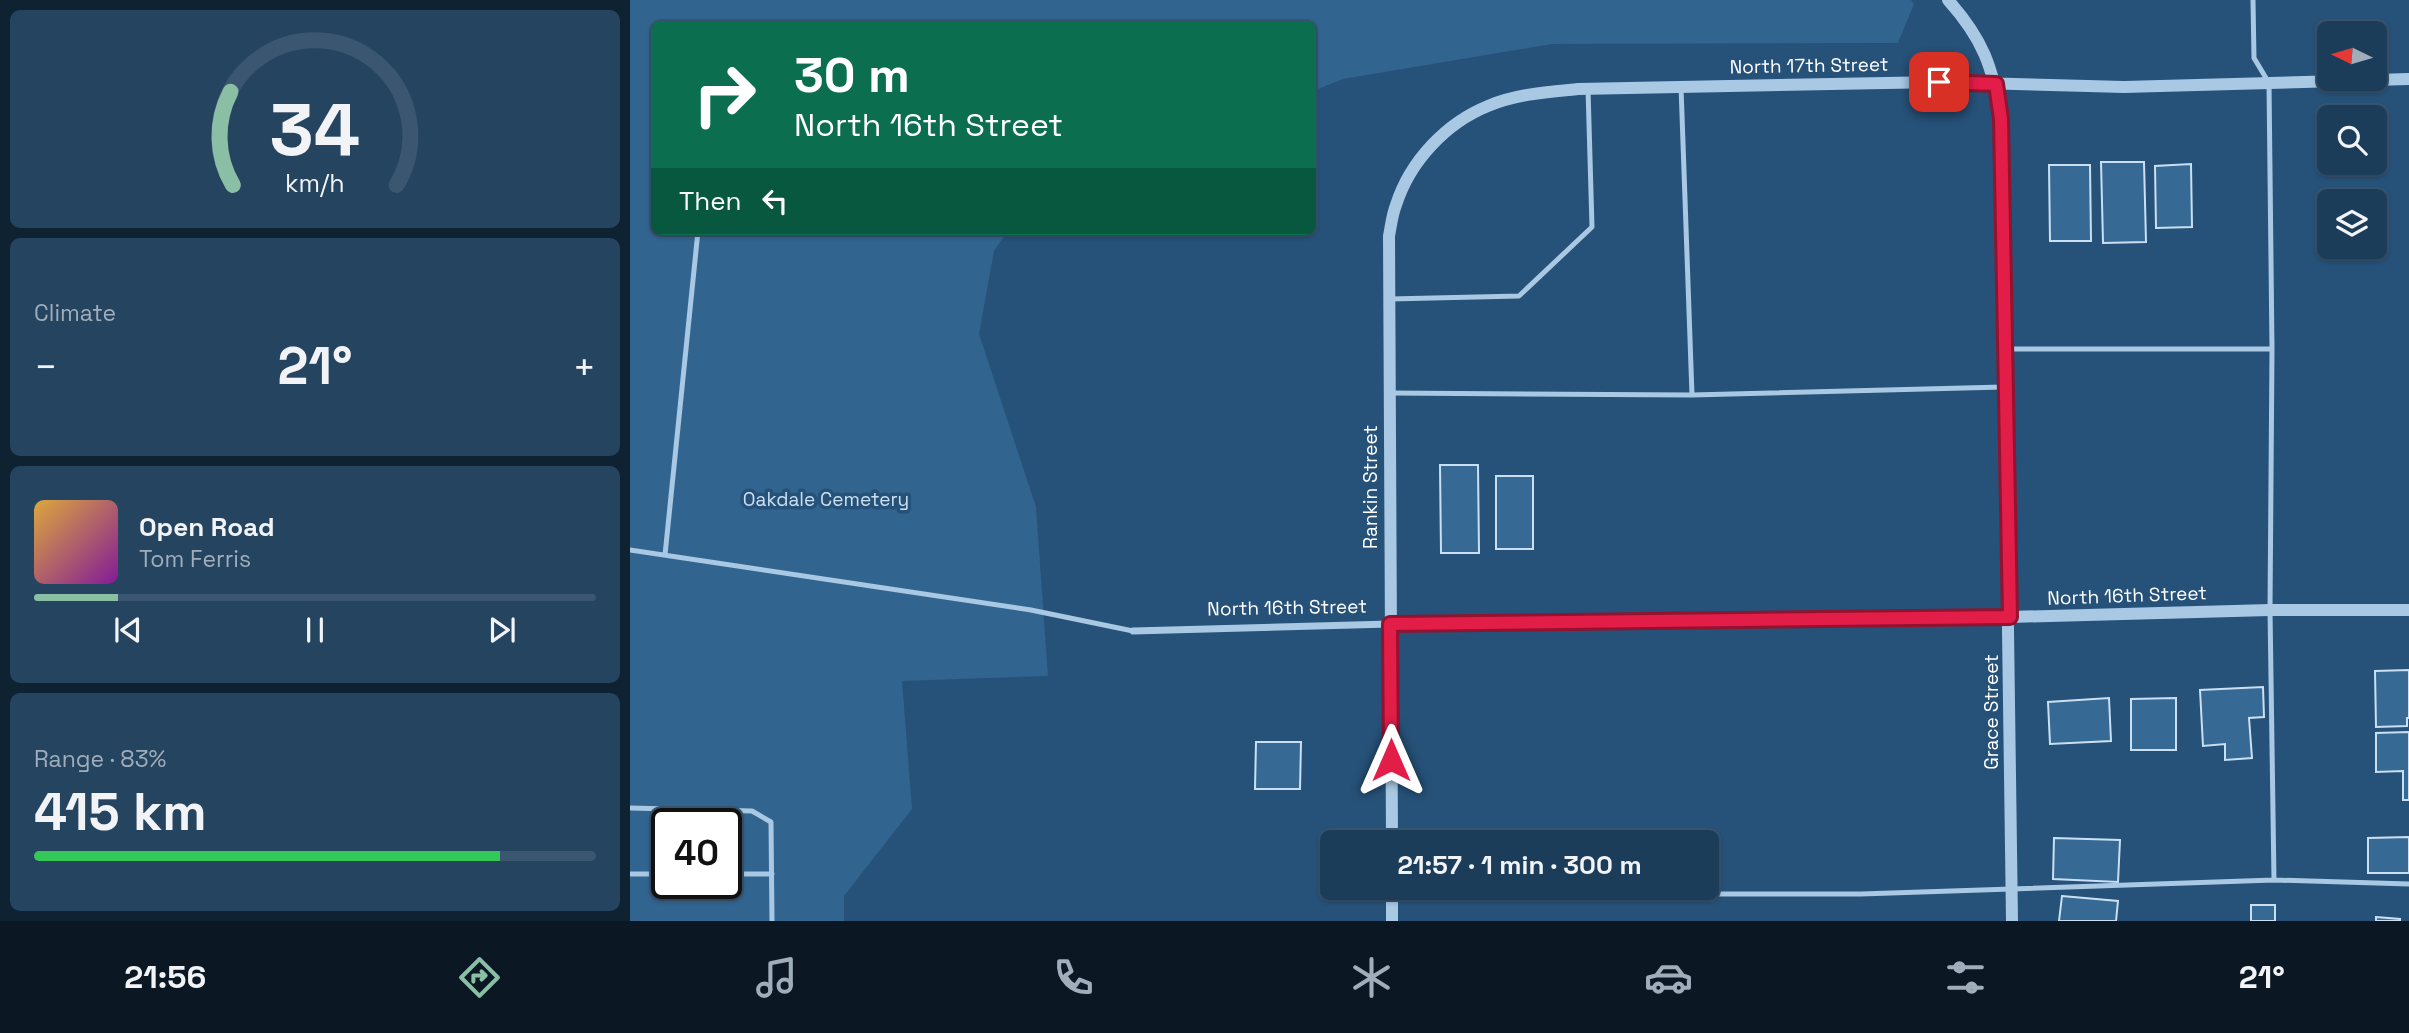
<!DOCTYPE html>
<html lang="en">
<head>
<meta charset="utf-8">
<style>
  :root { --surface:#1c3d5a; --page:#254460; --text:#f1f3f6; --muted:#a0aebb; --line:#3a5670; --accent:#8abfa5 }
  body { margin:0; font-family:"Space Grotesk",sans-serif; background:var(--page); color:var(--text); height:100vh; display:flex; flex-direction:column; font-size:26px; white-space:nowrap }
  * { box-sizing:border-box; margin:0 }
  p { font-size:23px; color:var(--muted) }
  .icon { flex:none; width:38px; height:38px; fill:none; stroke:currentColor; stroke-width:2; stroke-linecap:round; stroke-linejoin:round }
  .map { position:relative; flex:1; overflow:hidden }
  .panel { display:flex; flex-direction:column; gap:10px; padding:10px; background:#0f2232; width:630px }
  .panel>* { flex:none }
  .hud { position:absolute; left:21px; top:21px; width:665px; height:214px; border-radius:10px; box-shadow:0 2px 5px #0004,0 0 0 2px var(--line); background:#0b6e4f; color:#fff; overflow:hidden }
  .needle { width:46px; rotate:275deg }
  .tools { position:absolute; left:1687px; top:21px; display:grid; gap:14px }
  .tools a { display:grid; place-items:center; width:70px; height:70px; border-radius:10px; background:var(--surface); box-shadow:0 2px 5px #0004,0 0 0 2px var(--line); font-size:35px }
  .speed { position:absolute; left:21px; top:808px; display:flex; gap:14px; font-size:35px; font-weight:700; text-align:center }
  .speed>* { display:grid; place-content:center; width:91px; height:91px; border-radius:50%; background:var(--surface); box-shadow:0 2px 5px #0004,0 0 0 2px var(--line); line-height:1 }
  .speed .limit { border:4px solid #111; border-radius:10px; background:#fff; color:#111 }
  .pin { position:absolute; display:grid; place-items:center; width:60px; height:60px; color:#fff; margin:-30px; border-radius:14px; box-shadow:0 4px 10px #0006 }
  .me { position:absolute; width:77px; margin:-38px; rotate:0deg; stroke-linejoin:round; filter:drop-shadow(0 0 5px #0008) }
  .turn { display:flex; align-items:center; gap:24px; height:147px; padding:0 28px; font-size:32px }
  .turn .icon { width:91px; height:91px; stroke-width:2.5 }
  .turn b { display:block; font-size:49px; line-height:60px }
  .then { display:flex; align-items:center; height:66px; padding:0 28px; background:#0003; gap:14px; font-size:26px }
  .big { font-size:52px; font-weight:600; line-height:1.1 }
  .panel .tile { flex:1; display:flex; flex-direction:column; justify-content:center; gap:10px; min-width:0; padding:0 24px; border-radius:10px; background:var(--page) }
  .panel .dial { align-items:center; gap:0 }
  .dial svg { height:182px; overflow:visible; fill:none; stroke:var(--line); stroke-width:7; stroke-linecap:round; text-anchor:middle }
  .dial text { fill:var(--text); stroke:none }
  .song { display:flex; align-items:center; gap:21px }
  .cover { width:84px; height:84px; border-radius:10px; background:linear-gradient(135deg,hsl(40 70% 55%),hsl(290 70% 35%)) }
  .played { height:7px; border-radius:4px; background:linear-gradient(90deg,var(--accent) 15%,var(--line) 15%) }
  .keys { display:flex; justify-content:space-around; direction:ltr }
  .heat { display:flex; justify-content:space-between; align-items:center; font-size:38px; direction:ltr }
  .charge { height:10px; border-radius:5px; background:linear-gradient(90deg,#34c759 83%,var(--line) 0) }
  .trip { position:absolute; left:690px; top:830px; width:399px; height:70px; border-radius:10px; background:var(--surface); box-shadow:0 2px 5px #0004,0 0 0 2px var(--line); font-weight:600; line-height:70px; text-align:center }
  .menu { display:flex; height:112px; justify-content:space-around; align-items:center; background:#0b1824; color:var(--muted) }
  .menu .icon { width:49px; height:49px }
  .menu .current { color:var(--accent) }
  .menu b { font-size:32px; color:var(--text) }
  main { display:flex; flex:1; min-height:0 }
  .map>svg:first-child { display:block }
</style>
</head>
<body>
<main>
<section class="panel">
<div class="tile dial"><svg viewBox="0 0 100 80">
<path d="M14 69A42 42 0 1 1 86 69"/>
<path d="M14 69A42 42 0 0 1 13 28" stroke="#8abfa5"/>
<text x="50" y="56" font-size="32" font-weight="700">34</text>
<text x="50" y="72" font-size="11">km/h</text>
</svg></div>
<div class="tile"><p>Climate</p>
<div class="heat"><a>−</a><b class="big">21°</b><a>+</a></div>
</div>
<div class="tile">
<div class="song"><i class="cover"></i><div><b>Open Road</b><p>Tom Ferris</p></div></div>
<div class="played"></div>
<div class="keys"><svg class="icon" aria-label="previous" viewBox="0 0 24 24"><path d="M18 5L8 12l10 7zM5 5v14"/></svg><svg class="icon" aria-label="pause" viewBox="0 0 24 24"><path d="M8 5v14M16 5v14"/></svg><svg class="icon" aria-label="next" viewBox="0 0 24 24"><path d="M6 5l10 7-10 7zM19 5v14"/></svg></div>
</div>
<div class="tile"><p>Range · 83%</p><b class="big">415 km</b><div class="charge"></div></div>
</section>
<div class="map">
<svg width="1779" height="921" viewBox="0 0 1779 921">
  <rect width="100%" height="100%" fill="#265178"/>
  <!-- green -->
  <path fill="#31648f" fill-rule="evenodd" d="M0,0h1281l3,4 -16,39 -346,1 -209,35 -30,12 -1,-67h-658v207h354l-14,20 -15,83 57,173 12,169 -146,5 10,128 -68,87v25h-214zM37,824h59v60h-59z"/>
  <!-- building -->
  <path fill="#366994" stroke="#cae0f2" stroke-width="2" d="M1471,162h43l2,80 -43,1z
    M1561,164l1,63 -36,1 -1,-62z
    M1419,165h41l1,76h-41z
    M810,465h38l1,88h-38z
    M866,476h37v73h-37z
    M1779,670v48h-2v8l-31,1 -1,-56z
    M1633,687l1,30 -15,1 3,40 -27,2v-16l-22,2 -3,-56z
    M1479,698l2,43 -61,3 -2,-42z
    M1546,698v52h-45v-51z
    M1779,732v68h-6v-29l-27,1v-39z
    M626,742h45l-1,47h-45z
    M1779,837v36h-41v-35z
    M1424,838l66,2 -2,42 -65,-3z
    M1432,896l56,5 -2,20h-57z
    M1621,905h24v16h-24z
    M1746,917l24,2v2h-24z"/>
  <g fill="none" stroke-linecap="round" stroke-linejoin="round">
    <!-- service -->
    <path stroke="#a8c8e3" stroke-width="5" d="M1623,0l1,58 15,25 3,266 -2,261 4,270
      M1051,87l11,308
      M760,299l129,-3 73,-69 -4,-138
      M1376,349h266
      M760,393l302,2 311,-8
      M0,550l401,60 102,21
      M35,555l33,-324
      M0,808l122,3 19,11 1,99
      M0,874h37
      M96,874h46
      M764,894h467l413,-14 135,4"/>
    <!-- minor -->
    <path stroke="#a8c8e3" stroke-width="7" d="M503,631l257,-7"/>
    <!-- tertiary -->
    <path stroke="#a8c8e3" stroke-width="12" d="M1318,0c35,39 45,67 53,119l11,802
      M760,624l620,-7 260,-7h139
      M762,842l-3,-606c2,-10 3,-21 7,-31 14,-44 50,-82 92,-99 28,-12 60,-14 90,-17l361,-7 185,5 285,-8
      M762,921v-34"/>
  </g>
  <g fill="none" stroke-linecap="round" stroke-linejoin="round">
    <defs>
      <path id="route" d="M761,760l-1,-136 620,-7 -9,-498 -5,-35 -57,-2"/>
    </defs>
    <!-- route casing -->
    <use href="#route" stroke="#92132f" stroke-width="18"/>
    <!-- route -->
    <use href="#route" stroke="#e11d48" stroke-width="12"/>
  </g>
  <g text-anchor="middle" stroke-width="7" stroke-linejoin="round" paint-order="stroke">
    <!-- street labels -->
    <g font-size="19" fill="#fff" stroke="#265178">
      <text transform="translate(1179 65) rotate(-1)" y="7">North 17th Street</text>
      <text transform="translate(740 487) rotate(-90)" y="7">Rankin Street</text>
      <text transform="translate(1497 595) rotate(-2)" y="7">North 16th Street</text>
      <text transform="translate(657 607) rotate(-1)" y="7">North 16th Street</text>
      <text transform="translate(1361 712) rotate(-90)" y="7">Grace Street</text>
    </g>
    <!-- park labels -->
    <g font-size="19" fill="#cae0f2" stroke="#265178">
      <text x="196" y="506">Oakdale Cemetery</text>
    </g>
  </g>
</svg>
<div class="tools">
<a><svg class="needle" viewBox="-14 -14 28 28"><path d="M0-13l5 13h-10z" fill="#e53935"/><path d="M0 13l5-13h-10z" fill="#a0aebb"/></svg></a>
<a><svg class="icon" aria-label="search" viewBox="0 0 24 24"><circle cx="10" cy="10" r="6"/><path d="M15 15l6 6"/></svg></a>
<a><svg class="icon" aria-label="layers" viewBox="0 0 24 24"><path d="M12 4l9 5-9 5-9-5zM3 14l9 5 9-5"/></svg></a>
</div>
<div class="speed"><div class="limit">40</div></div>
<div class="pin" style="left:1309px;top:82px;background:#d93025"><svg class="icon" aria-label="arrive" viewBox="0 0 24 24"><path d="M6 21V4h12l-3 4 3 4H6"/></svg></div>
<svg class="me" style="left:761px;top:760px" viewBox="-20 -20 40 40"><path d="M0-17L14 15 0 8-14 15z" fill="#e11d48" stroke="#fff" stroke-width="4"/></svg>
<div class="trip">21:57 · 1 min · 300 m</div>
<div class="hud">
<div class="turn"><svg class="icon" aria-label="right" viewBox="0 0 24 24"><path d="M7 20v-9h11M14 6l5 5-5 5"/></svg><div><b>30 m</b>North 16th Street</div></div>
<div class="then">Then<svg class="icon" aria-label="left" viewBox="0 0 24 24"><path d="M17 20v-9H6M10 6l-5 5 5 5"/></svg></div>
</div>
</div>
</main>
<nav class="menu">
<b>21:56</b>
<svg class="icon current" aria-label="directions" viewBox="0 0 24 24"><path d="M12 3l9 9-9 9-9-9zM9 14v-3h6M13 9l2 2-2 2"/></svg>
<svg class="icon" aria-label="music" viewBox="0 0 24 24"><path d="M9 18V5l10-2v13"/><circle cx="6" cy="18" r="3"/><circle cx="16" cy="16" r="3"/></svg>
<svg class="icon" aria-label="phone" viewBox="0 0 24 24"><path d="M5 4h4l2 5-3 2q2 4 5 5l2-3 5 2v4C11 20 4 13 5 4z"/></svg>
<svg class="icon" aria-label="climate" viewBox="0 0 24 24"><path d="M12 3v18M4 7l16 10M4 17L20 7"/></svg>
<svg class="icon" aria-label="car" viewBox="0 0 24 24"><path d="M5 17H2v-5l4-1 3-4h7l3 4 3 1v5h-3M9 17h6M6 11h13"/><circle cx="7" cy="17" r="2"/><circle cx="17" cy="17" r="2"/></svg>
<svg class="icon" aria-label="filters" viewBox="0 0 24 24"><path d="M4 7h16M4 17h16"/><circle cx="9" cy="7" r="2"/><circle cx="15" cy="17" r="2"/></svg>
<b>21°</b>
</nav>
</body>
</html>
